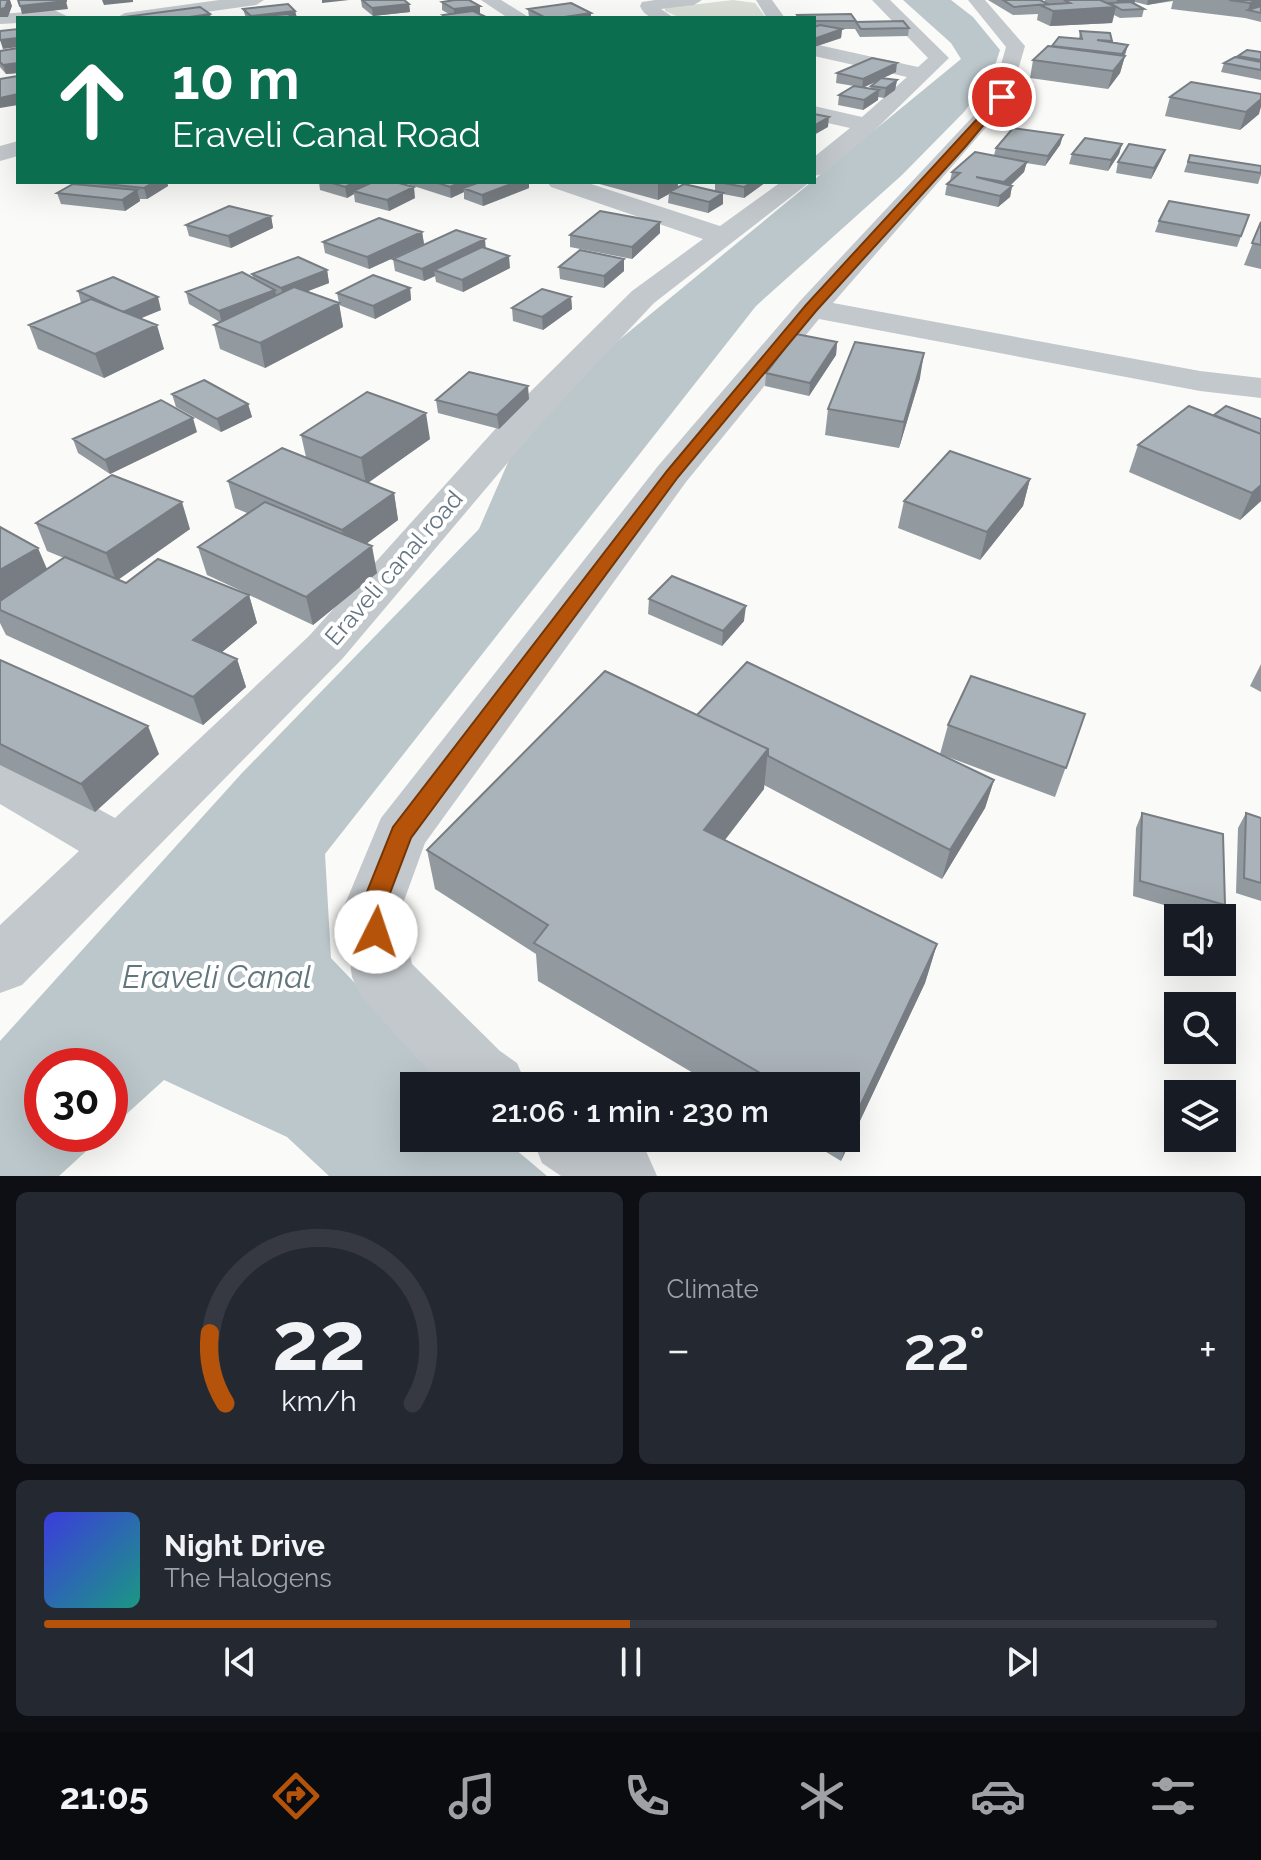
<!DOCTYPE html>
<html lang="en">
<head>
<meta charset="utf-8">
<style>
  :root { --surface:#171b24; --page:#242831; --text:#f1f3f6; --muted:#9ea1a6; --line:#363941; --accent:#b45309 }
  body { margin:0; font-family:Raleway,sans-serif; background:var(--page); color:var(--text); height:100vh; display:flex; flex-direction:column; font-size:30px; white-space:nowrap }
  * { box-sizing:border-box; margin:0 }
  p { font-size:26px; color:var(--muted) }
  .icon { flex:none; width:44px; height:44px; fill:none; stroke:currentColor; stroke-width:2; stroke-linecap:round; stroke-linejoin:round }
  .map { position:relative; height:1176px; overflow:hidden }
  .details { display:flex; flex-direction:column; gap:16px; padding:16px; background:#0d0f14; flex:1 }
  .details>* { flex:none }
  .hud { position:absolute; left:16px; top:16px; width:800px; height:168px; border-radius:0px; box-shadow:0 8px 32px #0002; background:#0b6e4f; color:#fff; overflow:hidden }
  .controls { position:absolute; left:1164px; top:904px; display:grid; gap:16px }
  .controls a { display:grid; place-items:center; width:72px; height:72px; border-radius:0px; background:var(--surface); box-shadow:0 8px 32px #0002; font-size:40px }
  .speed { position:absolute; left:24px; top:1048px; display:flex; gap:16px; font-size:40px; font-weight:700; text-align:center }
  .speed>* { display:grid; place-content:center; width:104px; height:104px; border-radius:50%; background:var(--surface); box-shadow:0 8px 32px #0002; line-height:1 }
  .speed .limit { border:12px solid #d22; background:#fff; color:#111 }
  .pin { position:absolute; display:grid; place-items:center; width:68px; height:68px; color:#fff; margin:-34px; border:4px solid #fff; border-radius:50%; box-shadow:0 2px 8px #0007 }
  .me { position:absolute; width:88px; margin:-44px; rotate:4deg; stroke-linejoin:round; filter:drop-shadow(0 0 6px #0008) }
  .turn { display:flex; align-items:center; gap:28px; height:168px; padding:0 24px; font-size:36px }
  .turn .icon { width:104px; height:104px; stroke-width:2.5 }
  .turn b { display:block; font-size:56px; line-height:68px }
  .big { font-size:60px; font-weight:600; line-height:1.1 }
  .details .widget { flex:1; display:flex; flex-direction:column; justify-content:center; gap:12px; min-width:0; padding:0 28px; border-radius:12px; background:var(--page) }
  .details .dial { align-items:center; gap:0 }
  .dial svg { height:208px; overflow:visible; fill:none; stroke:var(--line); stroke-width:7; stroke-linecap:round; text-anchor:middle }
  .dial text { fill:var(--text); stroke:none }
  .song { display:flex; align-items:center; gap:24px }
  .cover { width:96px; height:96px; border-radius:12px; background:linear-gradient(135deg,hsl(240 70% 55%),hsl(170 70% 35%)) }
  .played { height:8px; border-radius:4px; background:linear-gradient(90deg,var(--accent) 50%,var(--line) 50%) }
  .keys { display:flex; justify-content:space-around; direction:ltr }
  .heat { display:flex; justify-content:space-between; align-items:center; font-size:44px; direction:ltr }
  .details .tiles { flex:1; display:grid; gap:16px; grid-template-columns:1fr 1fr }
  .widget:last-child { grid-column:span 2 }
  .trip { position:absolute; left:400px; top:1072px; width:460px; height:80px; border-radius:0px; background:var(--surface); box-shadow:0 8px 32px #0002; font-weight:600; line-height:80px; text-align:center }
  .tab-bar { display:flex; height:128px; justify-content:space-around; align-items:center; background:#090b0e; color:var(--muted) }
  .tab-bar .icon { width:56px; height:56px }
  .tab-bar .current { color:var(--accent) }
  .tab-bar b { font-size:36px; color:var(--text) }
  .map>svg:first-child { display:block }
</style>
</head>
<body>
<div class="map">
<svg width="1261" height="1176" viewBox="0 0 1261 1176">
  <rect width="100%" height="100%" fill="#fafaf8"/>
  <!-- green -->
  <path fill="#dadfd7" d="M733,0l22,3 11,15h-85l-16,-7v-3z"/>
  <!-- water -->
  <path fill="#bbc7cb" d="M903,0h48l22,17 27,33 -8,25 -28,37 -62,63 -146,131 -431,548 6,104 122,128h-39v52h88l45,38h-218l-42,-39 -123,-57 -54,49v-63h-68v68h63l-46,42h-59v-135l242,-268 237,-244 50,-115 432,-355 -10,-16z"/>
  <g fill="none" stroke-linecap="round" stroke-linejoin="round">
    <!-- minor -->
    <path fill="#c3c8cc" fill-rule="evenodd" d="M219,0h45l-8,5 -93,13h-47l9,-5z
      M481,0h20l29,18h-22z
      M655,0h47l-8,5 -33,4 13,9c-14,0 -28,3 -34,-12l2,-4z
      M756,0h16l13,18h-18z
      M872,0h18l59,58 -74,72 -52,44 -9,2v-19l36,-29 -36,-8v-14l48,11 45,-40 -93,-21v-12l104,23 10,-9z
      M968,0h17l40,46 -16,55 -176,202 367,68 61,7v20l-61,-7 -381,-72 -133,163 -261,361 -24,66 11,55 88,87 17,12 10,23h-85l-81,-89 -9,-20 -9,-68 38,-91 277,-352 142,-165 192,-205 14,-49z
      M54,10l17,8h-53v5l-18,1v-10z
      M18,141v15l-18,5v-15z
      M547,182h38l135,44 61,-44h29l-156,121 -112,119 -199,236 -321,327 -22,8v-68l79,-74 -79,-47v-45l19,6 96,53 194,-182 207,-230 116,-115 71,-52 -152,-52z
      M532,1138h96l18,13 11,25h-96l-19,-13z"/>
  </g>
  <!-- wall -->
  <path fill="#929a9f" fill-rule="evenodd" d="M361,0l48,4 1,8 -37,4 -11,-9z
    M988,0h52l4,2 1,-2h216v22l-16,-4 -74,-9 2,-8 -26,4 -12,-3 -1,2 10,5 -2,8 -22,1 -6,-3 -2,8 -62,3 -13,-6 1,-6 -25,1z
    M442,2l38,4v8l8,4h-44l-1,-3 6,-1 -7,-4z
    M243,9l52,2 2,7h-51z
    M528,9l63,9h-60l-2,-1z
    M797,15l59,6v1l53,6 -1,8 -48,1 -5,-8h-13l-1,9 -27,9v-29h-17z
    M1080,31l32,10 -1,1 17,3 -8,28 -12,16 -78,-11 3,-18 19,-13 27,-8z
    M18,48v25l-12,1 -6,-7v-16z
    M1261,52v28l-40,-8 3,-9 13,-5 1,-2z
    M896,72l-13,6 14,2 -2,10 -11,8 -6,-1v3l-15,10 -25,-5 1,-10 15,-9 -18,-3 1,-10zM877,81l-6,5 -1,3 -7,-1z
    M1170,97l89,17 -19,16 -75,-14z
    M1063,135l-3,10 -15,21 -19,-3 -2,9 -14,14h2l-2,11 -12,10 -53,-12 2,-11 3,-3 2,-9 42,-17 2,-7z
    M1122,144l-3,10 -11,17 -39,-7 3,-10z
    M1165,150l-4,10 -10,19 -35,-6 2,-11z
    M1190,155l71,11v9l-3,9 -74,-12z
    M84,182h83l1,4 -21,13h-7v2l-15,10 -64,-7 -4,-11 28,-8z
    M319,182h78l18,16 -26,13 -34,-9 -1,-8 -7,4 -27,-8z
    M401,182h128v6l-46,18 -19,-7v-7l-13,6z
    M592,182h86v5l37,4v-9h51l-22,16 -21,-4v10l-15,9 -40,-10 1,-9 -11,6z
    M1249,215l-12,32 -82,-15 4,-11z
    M271,216l2,12 -42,20 -42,-12 -3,-11z
    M660,222v11l-28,26 -62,-12v-12z
    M1261,222v47l-17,-4z
    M422,232l2,12 -55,25 -44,-16 -2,-11z
    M393,259l117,9 -47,24 -27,-10 -1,-6 -11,5 -29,-10z
    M559,267l65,4 -20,17 -44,-9z
    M327,270l2,13 -23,9 33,11 -2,-10 73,-5 1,12 -36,19 -36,-14 4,22 -78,41 -45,-19 -6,-24 6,-3 -31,-18 -3,-12 67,-14 -1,-4z
    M78,291l83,19 -21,8 24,31 -60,29 -66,-29 -9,-24 52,-22z
    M571,297l1,12 -29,21 -30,-9 -1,-13z
    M837,342l-1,13 -27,41 -44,-10 1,-13z
    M920,378l-21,70 -74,-13 3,-26z
    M172,394l76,10 4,13 -31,15 -45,-25z
    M529,399l-30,30 -61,-16 -2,-13z
    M1214,415l47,4v82l-21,19 -111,-48 9,-27z
    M197,432l-87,42 -32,-21 -5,-14z
    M301,435l129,4 -62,44 26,10 4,27 -32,24 11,29 -64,52 -64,-30 8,28 -35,29 15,7 9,28 -43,38 -197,-90 -6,-12v-96l47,42 17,-11 -17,-7 -11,-28 154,6 -72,51 8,3 122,11 -41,-19 -9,-28 49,-34 -12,-5 -7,-27 78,-24z
    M1030,479l-7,27 -43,54 -82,-32 6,-27z
    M649,599l95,22 -22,25 -74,-32z
    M0,660l159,94 -64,58 -95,-47z
    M1261,664v28l-11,-6z
    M1085,714l-30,83 -115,-43 8,-29z
    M697,715l297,65 -9,28 -43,71 -178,-94v4l-40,51 213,104 -12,39 -84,178 -38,-23h43v-52h-131l-177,-105 -2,-27 -101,-65 -8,-39z
    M1142,813l83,92 -7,13h-9l-76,-22 3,-68z
    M1246,813l15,5v83l-25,-8 2,-65z"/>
  <!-- shaded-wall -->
  <path fill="#777d82" d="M8,0h2l2,6 -4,11h-8v-8z
    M102,0h31v2l-29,3z
    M322,0h27l-27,3z
    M1117,0h18l-1,4 -18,2z
    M1148,0h25l-26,5z
    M1257,0h4v11l-13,-1 2,-7z
    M66,1l2,8 -46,5 -2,-8z
    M409,4l1,8 -37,4 -1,-8z
    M480,6v8l-26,3v-8z
    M1116,7l-4,16 -62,3 3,-15z
    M295,11l2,7h-31l-1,-2v2h-14v-2z
    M591,13v5h-33z
    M210,14l1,4h-28z
    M842,29l-1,9 -27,9 1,-8z
    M18,38v9l-15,2 -3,-9z
    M1128,45l-3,8 -4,8 4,-5 -5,17 -12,16 5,-18 7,-9 2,-8z
    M18,63v10l-12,1 -3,-9z
    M897,63l-1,9 -34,16 1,-9z
    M897,80l-2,10 -11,8 2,-10z
    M879,90l-1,10 -15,10 1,-10z
    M18,94v11l-18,3v-10z
    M1261,99v8l-2,7 -19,16 6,-18z
    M829,117l-1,10 -14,8 1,-10z
    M1063,135l-3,10 -15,21 3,-10z
    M1122,144l-3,10 -11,17 3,-11z
    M1165,150l-4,10 -10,19 3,-11z
    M1027,162l-3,10 -22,21 2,-11z
    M155,182h12l1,4 -21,13 -3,-11z
    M356,182h20l-23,9 1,3 -7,4 -2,-11z
    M461,182h29l-27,6 1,4 -13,6 -1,-11z
    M516,182h13v6l-46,18 -1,-11z
    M658,182h20v7l-9,3v2l-11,6z
    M752,182h14l-22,16v-11z
    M1012,186l-2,11 -12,10 2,-11z
    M414,187l1,11 -26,13 -2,-11z
    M137,190l3,11 -15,10 -3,-11z
    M723,193v11l-15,9 1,-11z
    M271,216l2,12 -42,20 -3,-12z
    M660,222v11l-28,26v-12z
    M422,232l2,12 -55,25 -2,-12z
    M485,239l1,12 -52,19 1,6 -11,5 -2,-12z
    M509,256l1,12 -47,24 -1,-12z
    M624,259v12l-20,17v-12z
    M327,270l2,13 -45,17 -3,-12z
    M410,288l1,12 -36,19 -2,-13z
    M275,290l3,12 -56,21 -3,-12z
    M158,297l3,13 -36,15 -4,-13z
    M571,297l1,12 -29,21 -1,-13z
    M339,303l4,24 -78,41 -5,-25z
    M157,325l7,24 -60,29 -9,-24z
    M837,342l-1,13 -27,41 1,-13z
    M924,353l-4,25 -21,70 5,-26z
    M528,386l1,13 -30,30 -2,-14z
    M248,404l4,13 -31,15 -4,-13z
    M426,413l4,26 -64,45 -5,-26z
    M193,418l4,14 -87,42 -5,-14z
    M1030,479l-7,27 -43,54 7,-28z
    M1261,485v16l-21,19 12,-27z
    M394,493l4,27 -51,38 -5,-28z
    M182,502l8,27 -74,52 -10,-28z
    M372,546l5,27 -64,52 -7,-28z
    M38,548l12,28 -50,30v-36z
    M249,595l8,28 -54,45 -10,-28z
    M746,606l-2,15 -22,25 1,-15z
    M237,659l9,28 -43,38 -10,-28z
    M148,726l11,28 -64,58 -14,-28z
    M768,749l-4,40 -62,81 2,-40z
    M994,780l-9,28 -43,71 8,-29z
    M937,944l-12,39 -84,178 10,-36z"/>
  <!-- building -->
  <path fill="#aab3b9" stroke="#777d82" stroke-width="2" d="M0,0h8l-3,8 -5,1z
    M18,0h48v1l-46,5z
    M362,0h42l5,4 -37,4z
    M455,0h14l11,6 -26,3 -12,-7z
    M1003,0h37l8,4 -34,3z
    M1064,0h36l16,7 -63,4 -13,-6 30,-2z
    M1229,0h28l-7,3z
    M1131,2l13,7 -22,1 -12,-7z
    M571,3l20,10 -33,5h-12l-18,-9z
    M288,4l7,7 -44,5 -8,-7z
    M1261,6v7l-13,-3z
    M200,7l10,7 -27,4h-66z
    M473,11l15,7h-39l-6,-3z
    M288,14l5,4h-27l-1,-2z
    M851,14l5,7h-42v-3h-15l-2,-3z
    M903,21l6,7 -48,1 -5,-7z
    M820,25l22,4 -28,10v-12z
    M18,29v9l-18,2v-9z
    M1080,31l30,2 2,8 -15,-1 31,5 -6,9 -70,-8 7,-9 23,2z
    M1048,46l77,10 -12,15 -80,-11z
    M18,48v15l-15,2 -3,-3v-11z
    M1247,50l14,2v8l-23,-4z
    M1235,57l26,5v8l-37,-7z
    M872,58l25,5 -34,16 -26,-6z
    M18,76v18l-18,4v-19z
    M881,78l16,2 -11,8 -15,-2z
    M1191,82l70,12v5l-15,13 -76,-15z
    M854,86l25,4 -15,10 -25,-5z
    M814,114l15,3 -14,8z
    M1013,128l50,7 -15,21 -52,-8z
    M1085,138l37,6 -11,16 -39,-6z
    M1129,144l36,6 -11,18 -36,-6z
    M975,152l52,10 -23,20 -28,-5 36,9 -12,10 -53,-12 13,-11 -8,-1z
    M1190,155l71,11v7l-73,-11z
    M87,182h68l-11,6z
    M329,182h27l-11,5z
    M373,182h22l19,5 -27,13 -34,-9z
    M435,182h26l-11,5z
    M480,182h36l-34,13 -19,-7z
    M718,182h34l-8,5z
    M73,184l64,6 -15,10 -65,-7z
    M684,184l39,9 -14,9 -40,-10z
    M1169,201l80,14 -8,21 -82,-15z
    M229,206l42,10 -43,20 -42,-11z
    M600,211l60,11 -28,25 -62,-12z
    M379,218l43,14 -55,25 -44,-15z
    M1261,222v23l-9,-2z
    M456,230l29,9 -63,30 -29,-10z
    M482,247l27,9 -47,24 -28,-10z
    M580,250l44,9 -20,17 -45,-9z
    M298,257l29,13 -46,18 -29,-14z
    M242,272l33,18 -56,21 -33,-19z
    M373,275l37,13 -37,18 -36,-13z
    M113,277l45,20 -35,15 -45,-21z
    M294,287l45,16 -79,40 -46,-18z
    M542,289l29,8 -29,20 -30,-9z
    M91,299l66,26 -62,29 -66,-29z
    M796,334l41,8 -27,41 -44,-10z
    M855,342l69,11 -20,69 -76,-13z
    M469,372l59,14 -31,29 -61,-15z
    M204,380l44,24 -31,15 -45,-25z
    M367,392l59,21 -65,45 -60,-23z
    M161,400l32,18 -88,42 -32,-21z
    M1189,406l72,28v51l-9,8 -114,-48z
    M1226,406l35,13v15l-47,-19z
    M282,448l112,45 -52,37 -114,-49z
    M950,451l80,28 -43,53 -83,-31z
    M112,475l70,27 -76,51 -70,-30z
    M265,502l107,44 -66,51 -108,-50z
    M0,527l38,21 -38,22z
    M65,557l61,26 32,-24 91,36 -56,45 44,19 -44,38 -193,-87v-9z
    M672,576l74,30 -23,25 -74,-32z
    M0,660l148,66 -67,58 -81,-40z
    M747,662l247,118 -44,70 -182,-94v-7l-71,-34z
    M605,671l163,78 -64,81 233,114 -86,181 -5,-3v-36h-63l-249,-143 14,-18 -121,-75z
    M971,676l114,38 -19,54 -118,-43z
    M1142,813l81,21 2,71 -85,-24z
    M1246,813l15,5v65l-17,-5z"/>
  <!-- route -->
  <path fill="#b45309" stroke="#753606" stroke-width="2" d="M999,95l8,2 -41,49 -150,165 -138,166 -233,315 -34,46 -27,71 4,23 -3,7 -9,4 -9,-4 -7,-30 33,-82 274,-356 139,-166z"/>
  <g text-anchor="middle" stroke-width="8" stroke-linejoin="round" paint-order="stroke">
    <!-- street labels -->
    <g font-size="24" fill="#657683" stroke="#fff">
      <text transform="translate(394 568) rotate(-49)" y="8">Eraveli canal road</text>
    </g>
    <!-- near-water labels -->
    <g font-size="32" font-style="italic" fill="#60757c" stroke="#fff">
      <text x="217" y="988">Eraveli Canal</text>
    </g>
  </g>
</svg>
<div class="controls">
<a><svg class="icon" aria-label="sound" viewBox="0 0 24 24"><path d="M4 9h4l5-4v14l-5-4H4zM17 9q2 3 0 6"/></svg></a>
<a><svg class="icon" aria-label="search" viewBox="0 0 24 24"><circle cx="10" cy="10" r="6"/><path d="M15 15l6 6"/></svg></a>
<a><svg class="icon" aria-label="layers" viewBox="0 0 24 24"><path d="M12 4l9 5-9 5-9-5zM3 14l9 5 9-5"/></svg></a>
</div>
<div class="speed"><div class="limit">30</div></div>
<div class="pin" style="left:1002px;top:97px;background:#d93025"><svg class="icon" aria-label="arrive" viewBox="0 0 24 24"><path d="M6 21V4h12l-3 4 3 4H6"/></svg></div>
<svg class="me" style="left:376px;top:932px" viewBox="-20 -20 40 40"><circle r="19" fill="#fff"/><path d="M0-13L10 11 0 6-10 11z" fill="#b45309"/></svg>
<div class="trip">21:06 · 1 min · 230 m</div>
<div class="hud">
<div class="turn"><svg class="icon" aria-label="ahead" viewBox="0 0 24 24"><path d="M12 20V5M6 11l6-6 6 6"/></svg><div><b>10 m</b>Eraveli Canal Road</div></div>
</div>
</div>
<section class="details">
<div class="tiles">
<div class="widget dial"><svg viewBox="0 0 100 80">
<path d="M14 69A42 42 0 1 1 86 69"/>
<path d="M14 69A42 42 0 0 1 8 42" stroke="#b45309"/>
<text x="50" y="56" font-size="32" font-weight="700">22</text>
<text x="50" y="72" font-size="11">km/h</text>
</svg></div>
<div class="widget"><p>Climate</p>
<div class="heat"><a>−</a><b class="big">22°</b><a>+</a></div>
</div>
<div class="widget">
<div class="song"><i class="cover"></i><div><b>Night Drive</b><p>The Halogens</p></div></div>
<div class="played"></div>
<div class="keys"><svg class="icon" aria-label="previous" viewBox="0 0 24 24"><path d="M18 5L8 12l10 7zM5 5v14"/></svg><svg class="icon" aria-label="pause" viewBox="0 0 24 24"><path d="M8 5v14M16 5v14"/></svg><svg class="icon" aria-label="next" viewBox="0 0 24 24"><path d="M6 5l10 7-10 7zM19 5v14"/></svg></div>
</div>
</div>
</section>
<nav class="tab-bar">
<b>21:05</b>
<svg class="icon current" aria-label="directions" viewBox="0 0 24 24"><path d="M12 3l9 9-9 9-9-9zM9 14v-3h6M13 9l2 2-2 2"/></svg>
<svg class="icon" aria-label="music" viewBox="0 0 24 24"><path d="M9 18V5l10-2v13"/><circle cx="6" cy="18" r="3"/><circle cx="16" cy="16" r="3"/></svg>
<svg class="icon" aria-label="phone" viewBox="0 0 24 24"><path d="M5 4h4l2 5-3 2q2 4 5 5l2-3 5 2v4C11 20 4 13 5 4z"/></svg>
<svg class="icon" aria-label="climate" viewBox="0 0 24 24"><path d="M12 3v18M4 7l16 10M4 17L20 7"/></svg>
<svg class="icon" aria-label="car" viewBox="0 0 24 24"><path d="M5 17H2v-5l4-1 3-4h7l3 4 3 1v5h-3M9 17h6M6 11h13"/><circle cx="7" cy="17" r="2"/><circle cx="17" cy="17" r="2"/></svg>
<svg class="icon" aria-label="filters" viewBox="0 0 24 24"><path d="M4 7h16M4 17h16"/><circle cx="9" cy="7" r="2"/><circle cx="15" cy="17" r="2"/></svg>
</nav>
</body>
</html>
